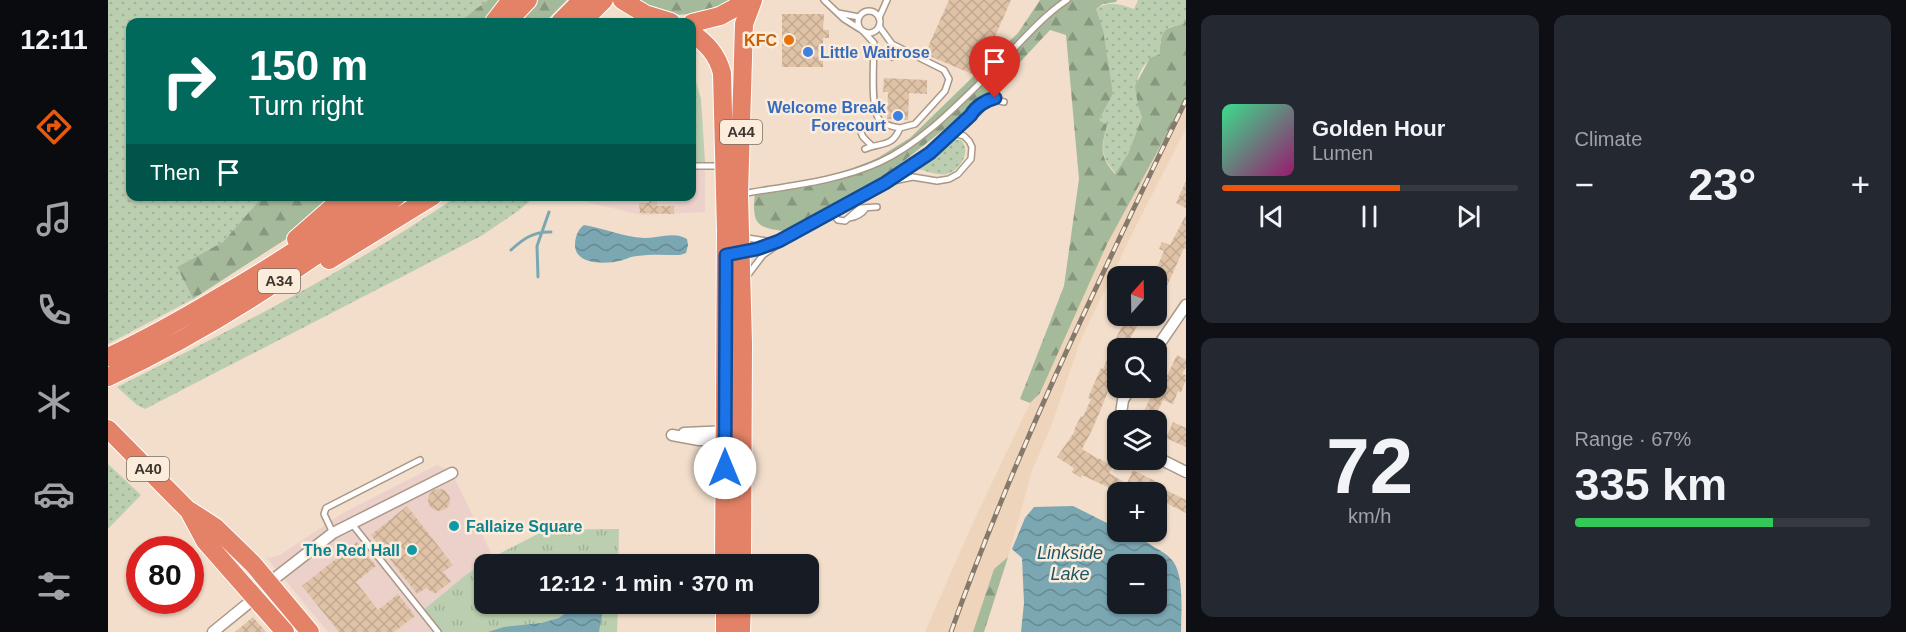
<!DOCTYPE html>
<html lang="en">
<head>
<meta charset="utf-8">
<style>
  :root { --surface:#171b24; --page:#242831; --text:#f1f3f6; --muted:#9ea1a6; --line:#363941; --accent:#ea580c }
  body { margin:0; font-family:Arial,sans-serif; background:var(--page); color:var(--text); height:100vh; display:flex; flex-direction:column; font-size:22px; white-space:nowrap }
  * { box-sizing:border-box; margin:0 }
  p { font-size:20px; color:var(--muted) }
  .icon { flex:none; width:33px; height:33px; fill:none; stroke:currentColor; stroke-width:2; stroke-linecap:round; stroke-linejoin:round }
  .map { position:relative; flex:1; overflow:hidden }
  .sheet { display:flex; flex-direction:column; gap:15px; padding:15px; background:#0d0f14; width:720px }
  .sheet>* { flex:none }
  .guide { position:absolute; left:18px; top:18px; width:570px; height:183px; border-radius:12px; box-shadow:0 2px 4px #0004; background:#00695c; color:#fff; overflow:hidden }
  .needle { width:39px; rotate:20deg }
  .controls { position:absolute; left:999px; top:266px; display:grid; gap:12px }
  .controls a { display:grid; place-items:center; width:60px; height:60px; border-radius:12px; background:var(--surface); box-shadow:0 2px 4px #0004; font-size:30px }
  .speed { position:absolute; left:18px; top:536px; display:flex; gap:12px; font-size:30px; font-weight:700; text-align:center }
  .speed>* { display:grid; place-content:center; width:78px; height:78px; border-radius:50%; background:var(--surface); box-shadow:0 2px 4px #0004; line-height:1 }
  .speed .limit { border:9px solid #d22; background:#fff; color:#111 }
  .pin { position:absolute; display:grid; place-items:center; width:51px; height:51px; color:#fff; margin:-62px -26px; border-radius:50% 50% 50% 0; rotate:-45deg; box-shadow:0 0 6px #0007 }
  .pin .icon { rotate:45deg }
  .me { position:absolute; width:66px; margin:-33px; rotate:0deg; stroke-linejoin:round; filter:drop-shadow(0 0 4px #0008) }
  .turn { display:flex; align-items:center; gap:21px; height:126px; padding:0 24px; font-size:27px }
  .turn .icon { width:78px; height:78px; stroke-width:2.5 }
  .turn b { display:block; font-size:42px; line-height:51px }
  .then { display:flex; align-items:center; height:57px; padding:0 24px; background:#0003; gap:12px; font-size:22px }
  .big { font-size:45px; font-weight:800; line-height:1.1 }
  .sheet .tile { flex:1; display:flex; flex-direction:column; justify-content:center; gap:9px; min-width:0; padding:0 21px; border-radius:12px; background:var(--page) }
  .sheet .dial { align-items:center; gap:0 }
  .dial b { font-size:78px; line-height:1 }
  .song { display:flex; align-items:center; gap:18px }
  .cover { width:72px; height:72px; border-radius:9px; background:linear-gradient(135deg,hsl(150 70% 55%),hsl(320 70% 35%)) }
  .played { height:6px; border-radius:3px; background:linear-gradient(90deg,var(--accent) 60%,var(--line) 60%) }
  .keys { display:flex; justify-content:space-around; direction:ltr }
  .heat { display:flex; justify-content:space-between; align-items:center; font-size:33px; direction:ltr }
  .charge { height:9px; border-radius:4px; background:linear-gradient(90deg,#34c759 67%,var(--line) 0) }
  .sheet .tiles { flex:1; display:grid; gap:15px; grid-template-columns:repeat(2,1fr) }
  .trip { position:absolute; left:366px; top:554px; width:345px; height:60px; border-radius:12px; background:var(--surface); box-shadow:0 2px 4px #0004; font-weight:800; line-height:60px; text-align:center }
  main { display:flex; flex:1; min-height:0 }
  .menu { display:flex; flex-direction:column; width:108px; justify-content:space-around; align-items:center; background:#090b0e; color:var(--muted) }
  .menu .icon { width:42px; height:42px }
  .menu .selected { color:var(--accent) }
  .menu b { font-size:27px; color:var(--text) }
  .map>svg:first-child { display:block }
</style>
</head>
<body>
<main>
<nav class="menu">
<b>12:11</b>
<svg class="icon selected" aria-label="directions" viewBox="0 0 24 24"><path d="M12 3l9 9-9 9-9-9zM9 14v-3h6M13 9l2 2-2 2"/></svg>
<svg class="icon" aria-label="music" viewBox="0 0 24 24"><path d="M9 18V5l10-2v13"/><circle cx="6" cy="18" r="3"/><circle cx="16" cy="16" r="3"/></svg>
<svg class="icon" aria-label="phone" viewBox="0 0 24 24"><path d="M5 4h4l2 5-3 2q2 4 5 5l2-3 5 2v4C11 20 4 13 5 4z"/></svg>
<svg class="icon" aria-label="climate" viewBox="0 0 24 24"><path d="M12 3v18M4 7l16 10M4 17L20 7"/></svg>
<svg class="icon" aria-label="car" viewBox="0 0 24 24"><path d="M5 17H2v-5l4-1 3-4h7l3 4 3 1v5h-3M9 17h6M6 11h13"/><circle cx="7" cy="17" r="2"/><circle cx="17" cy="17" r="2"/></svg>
<svg class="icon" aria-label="filters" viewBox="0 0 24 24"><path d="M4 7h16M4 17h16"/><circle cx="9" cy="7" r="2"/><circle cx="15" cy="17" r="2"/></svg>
</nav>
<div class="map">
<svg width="1078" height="632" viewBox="0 0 1078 632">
  <defs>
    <pattern id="grass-dots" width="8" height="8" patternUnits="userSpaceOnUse" patternTransform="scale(1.5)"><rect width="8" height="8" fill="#bbcfb0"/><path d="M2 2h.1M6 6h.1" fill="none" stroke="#a2b298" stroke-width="1.8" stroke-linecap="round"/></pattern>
    <pattern id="forest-firs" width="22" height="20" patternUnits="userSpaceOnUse" patternTransform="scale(1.5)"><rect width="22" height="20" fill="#a5ba9a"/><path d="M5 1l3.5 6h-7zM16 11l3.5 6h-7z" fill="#88987e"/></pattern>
    <pattern id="park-tufts" width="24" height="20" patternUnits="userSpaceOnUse" patternTransform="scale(1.5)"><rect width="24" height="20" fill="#bbcfb0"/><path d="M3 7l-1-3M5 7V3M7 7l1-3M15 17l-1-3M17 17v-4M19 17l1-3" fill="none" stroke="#a2b298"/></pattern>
    <pattern id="water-waves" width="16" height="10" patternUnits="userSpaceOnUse" patternTransform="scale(1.5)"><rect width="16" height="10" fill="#7ba7b3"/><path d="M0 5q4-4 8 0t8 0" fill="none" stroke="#668992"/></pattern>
    <pattern id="building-cross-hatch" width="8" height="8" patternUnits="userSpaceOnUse" patternTransform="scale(1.5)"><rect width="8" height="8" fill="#e0c3a7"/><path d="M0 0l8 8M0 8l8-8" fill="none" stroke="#c1a890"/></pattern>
  </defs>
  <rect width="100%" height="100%" fill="#f2decb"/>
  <!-- commercial -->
  <path fill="#ebd1ca" d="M584,162h13v50l-63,3 -77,-18 127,-1z
    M329,465l15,8 41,84 53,-27 73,-1 -1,35h-134v39h134l-1,29h-289l-62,-75 5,1 9,-3 63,-42z"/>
  <!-- built -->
  <path fill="#eed4bb" d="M1078,99v29l-52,102 -53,109 -28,82 -21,50 -24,86 -24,75h-59l45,-103 60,-126 10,-11 67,-148z"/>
  <!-- grass -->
  <path fill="url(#grass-dots)" d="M0,0h380l-28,22h-330v174l132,1 -39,45 -46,25 16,32 -85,45z
    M1030,0h48v21l-4,4 -13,2 -9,15v12c-27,11 -27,39 -18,63l-14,37 -12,20c-16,-19 -15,-24 -9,-48l-8,-6 14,-26 -17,-85c13,-9 24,-5 38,0z
    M847,140h6c11,11 -1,30 -14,34 -9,2 -20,-3 -29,-5z
    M348,197h79l-17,14 -37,25 -336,173 -8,-4 -20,-18c117,-58 232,-117 339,-190z
    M0,464l33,31 -33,34z"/>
  <!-- forest -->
  <path fill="url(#forest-firs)" d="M380,0h12l-15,22h-26z
    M430,0h29l-22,22h-28z
    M525,0h98c-22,11 -47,19 -72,12 -9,-3 -18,-8 -26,-12z
    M932,0h77l-1,2 -13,2 -7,5 7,21 10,64 -14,26 8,5c-6,24 -8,30 8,49l13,-20 14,-37 -4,-11 -3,-20 15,-28 10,-4c0,-10 0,-24 12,-27 6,-2 9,-1 14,-6v78l-79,145 -67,149 -10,10 -10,-4 44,-113 15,-107 -13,-144 -16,-5 -55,59 -105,83 -106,59c-29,-3 -32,-9 -29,-38l67,-13 54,-21 34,-21 108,-105z
    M154,197h71l-47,42 -93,60 -16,-32 46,-25z
    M900,557l-24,75h-11l21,-63z"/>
  <!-- park -->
  <path fill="url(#park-tufts)" d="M584,68l9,31 4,63h-13z
    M511,529l-1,35h-134v39h134l-1,29h-179l-17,-20 46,-38 26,-17 53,-27z"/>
  <!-- water -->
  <path fill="url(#water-waves)" fill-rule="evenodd" d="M476,225c20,3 39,12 60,13 14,0 30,-7 43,1l1,6 -2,8 -6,2c-14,0 -29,-1 -43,1 -6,0 -12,4 -18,5 -13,3 -43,4 -44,-15 0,-8 2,-16 9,-21z
    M965,506l44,22 1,3c10,0 21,6 30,12 7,5 17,9 23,16 14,14 10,53 10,73h-160l3,-29 -2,-45 -10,-9 13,-31 9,-11zM1010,564h38v39h-38z
    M471,603h25l-5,29h-111l16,-5 37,-4 18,-5z"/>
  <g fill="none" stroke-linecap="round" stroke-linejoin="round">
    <!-- stream -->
    <path stroke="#7ba7b3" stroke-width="3" d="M403,250c12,-11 23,-19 40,-18
      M430,277l-1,-31 12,-34"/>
  </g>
  <!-- building -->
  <path fill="url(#building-cross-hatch)" d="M841,0h62l-21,48 -6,-2 -12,28 -47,-20z
    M674,14h42l-1,16h6v8h-6v29h-41z
    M776,78l43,2v14l-18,-1 -1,27 -21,-1 1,-27h-5z
    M1078,181v27l-10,-5z
    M541,196h8v10h17v8l-34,-1 -1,-10h10z
    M1078,215v34l-2,-1 -22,49 -6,-2v-19l-2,-2 10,-23 -5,-2 3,-7 8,3z
    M1020,315h15l-18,33h-7v25l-2,-1 -23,56 -11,21 16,10v-1l15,8 -4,7 15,9 -6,10 -36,-17 -1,3 -9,-6 2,-4 -17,-11 18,-26 -1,-1 7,-14 2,1 8,-18 -3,-1 6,-14 7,-16 2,1 15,-35z
    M1069,355l9,5v7l-4,7 4,1v5l-5,12 -3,-1 -5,13 -10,-4 -10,20h-14l14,-27 5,2z
    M1065,422l13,6v19l-20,-9z
    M1025,470l32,16 -1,3 22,11v13l-30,-15v-6h-21l-10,-4z
    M320 500a11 11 0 1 1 22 0a11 11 0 1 1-22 0Z
    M299,506l46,59 -10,7 8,9 -16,13 -9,-6 -9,6 -46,-59z
    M249,542l19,24 -20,16 22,28 20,-16 17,22 -21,16h-55l-37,-46z
    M145,617l13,15h-31z"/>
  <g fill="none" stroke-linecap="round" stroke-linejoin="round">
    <defs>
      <path id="lane" d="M716,0l20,19 16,10
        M750 22a11 11 0 1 1 22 0a11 11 0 1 1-22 0Z
        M730,13l21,4
        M771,18l8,-18
        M756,32l10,11c0,16 -4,65 5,76 5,6 14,8 21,9
        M766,54l9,-1 9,4
        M863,115c6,-1 10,-4 12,-10l9,-6 12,3
        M751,128l4,9 9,9
        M757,149c16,-7 27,-1 35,-21l15,-4 30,-33 4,-12 -5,-9 -52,-26 -13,-18
        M584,166h28
        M785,181l20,-4 24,4 12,-2 9,-5 13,-15 1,-12 -3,-6 -5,-5 -11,-3
        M633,194c46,-8 95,-12 139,-32 41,-19 75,-55 107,-86 26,-24 50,-56 80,-76
        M723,212l7,8 7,1 15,-13 17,-1
        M741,218c7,-1 13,-4 17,-10
        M638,236l1,2 27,4
        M635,252l34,-10
        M639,276l16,-21 24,-17 98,-55 45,-30 41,-38c2,-5 6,-10 12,-10
        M244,524l86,108
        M225,533l-9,-19 2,-6 94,-48"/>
      <path id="street" d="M1048,349l30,-44
        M1012,420l3,-20 8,-13
        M576,433l44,-2
        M564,435l27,5h31
        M1048,457l30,15
        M162,582l63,-49 119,-60
        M105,632l43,-35"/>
      <path id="highway" d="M514,0l23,14 26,8
        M386,22l17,-22
        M399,22l21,-22
        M452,22l22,-22
        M474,22l22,-22
        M584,23l28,-7 29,-16
        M584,33c15,11 25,21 30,40l4,158 -2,333
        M188,239l49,-43
        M221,260l104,-64
        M0,357c39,-18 76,-39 113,-61 52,-30 103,-62 149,-100
        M0,377c73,-34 141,-75 207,-121 28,-19 56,-38 82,-60
        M0,429l79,80 28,18 38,37 57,68
        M82,513l15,28 80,91
        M634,564l1,-221 -4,-149 5,-170 9,-24
        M617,603v29
        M633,632l1,-29"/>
    </defs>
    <!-- lane casing -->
    <use href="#lane" stroke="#aa9786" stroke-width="8"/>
    <!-- street casing -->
    <use href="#street" stroke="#aa9786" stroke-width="13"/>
    <!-- highway casing -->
    <use href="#highway" stroke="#fff" stroke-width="20"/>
    <!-- lane -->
    <use href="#lane" stroke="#fff" stroke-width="5"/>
    <!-- street -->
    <use href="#street" stroke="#fff" stroke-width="10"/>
    <!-- highway -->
    <use href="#highway" stroke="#e38266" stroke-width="18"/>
    <defs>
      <path id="rail" d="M843,632c65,-183 151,-358 235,-532"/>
    </defs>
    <!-- rail casing -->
    <use href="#rail" stroke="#85796c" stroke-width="5"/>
    <!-- rail -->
    <use href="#rail" stroke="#fcecdc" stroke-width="3" stroke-dasharray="9" stroke-linecap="butt"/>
  </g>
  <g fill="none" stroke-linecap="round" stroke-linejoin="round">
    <defs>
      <path id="route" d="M617,468l1,-213 31,-6 22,-8 106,-58 45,-30 41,-38c4,-8 15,-15 24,-17"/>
    </defs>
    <!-- route casing -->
    <use href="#route" stroke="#114b97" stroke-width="15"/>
    <!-- route -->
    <use href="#route" stroke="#1a73e8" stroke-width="10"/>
  </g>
  <!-- markers -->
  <circle fill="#e8710a" stroke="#fcecdc" stroke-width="2" cx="681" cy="40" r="6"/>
  <g fill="#3f7fe0" stroke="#fcecdc" stroke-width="2">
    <circle cx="700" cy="52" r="6"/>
    <circle cx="790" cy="116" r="6"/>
  </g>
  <g fill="#0f9aa8" stroke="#fcecdc" stroke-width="2">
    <circle cx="346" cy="526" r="6"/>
    <circle cx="304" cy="550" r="6"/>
  </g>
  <g text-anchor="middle" stroke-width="5" stroke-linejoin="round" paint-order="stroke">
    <!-- shield labels -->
    <g fill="#fcecdc" stroke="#786e64" stroke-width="1.5">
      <rect x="612" y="120" width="42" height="24" rx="4.5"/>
      <rect x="150" y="269" width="42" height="24" rx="4.5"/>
      <rect x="19" y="457" width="42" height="24" rx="4.5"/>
    </g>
    <g font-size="15" font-weight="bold" fill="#403830">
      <text x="633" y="137">A44</text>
      <text x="171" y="286">A34</text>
      <text x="40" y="474">A40</text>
    </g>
    <!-- food labels -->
    <g font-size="16" font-weight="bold" fill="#c56008" stroke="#fcecdc" text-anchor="end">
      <text x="669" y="46">KFC</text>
    </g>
    <!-- shop labels -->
    <g font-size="16" font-weight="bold" fill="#366cbe" stroke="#fcecdc" text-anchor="start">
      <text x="712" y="58">Little Waitrose</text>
      <text x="778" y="113" text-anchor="end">Welcome Break<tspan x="778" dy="18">Forecourt</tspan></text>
    </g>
    <!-- culture labels -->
    <g font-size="16" font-weight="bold" fill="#0d838f" stroke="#fcecdc" text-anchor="start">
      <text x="358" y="532">Fallaize Square</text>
      <text x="292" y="556" text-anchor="end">The Red Hall</text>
    </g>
    <!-- water labels -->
    <g font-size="18" font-style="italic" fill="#1c5866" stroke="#fcecdc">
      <text x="962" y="559">Linkside<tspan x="962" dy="21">Lake</tspan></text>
    </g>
  </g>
</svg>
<div class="controls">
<a><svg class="needle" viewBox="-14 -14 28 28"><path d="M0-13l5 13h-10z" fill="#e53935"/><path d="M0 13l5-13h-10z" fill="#9ea1a6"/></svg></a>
<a><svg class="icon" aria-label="search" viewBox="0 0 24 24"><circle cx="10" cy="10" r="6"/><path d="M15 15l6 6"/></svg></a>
<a><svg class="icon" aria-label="layers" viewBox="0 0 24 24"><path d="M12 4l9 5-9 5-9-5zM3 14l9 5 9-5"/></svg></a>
<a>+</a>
<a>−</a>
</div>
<div class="speed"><div class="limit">80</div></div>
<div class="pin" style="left:887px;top:98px;background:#d93025"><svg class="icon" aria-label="arrive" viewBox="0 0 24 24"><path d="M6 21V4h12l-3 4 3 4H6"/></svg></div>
<svg class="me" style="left:617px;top:468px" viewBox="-20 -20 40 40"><circle r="19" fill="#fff"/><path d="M0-13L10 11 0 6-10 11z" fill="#1a73e8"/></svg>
<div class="trip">12:12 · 1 min · 370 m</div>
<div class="guide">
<div class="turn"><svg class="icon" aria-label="right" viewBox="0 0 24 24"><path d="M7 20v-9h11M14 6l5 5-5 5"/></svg><div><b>150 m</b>Turn right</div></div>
<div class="then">Then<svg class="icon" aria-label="arrive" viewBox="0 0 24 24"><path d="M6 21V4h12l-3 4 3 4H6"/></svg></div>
</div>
</div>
<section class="sheet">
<div class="tiles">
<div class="tile">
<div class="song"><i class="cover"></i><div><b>Golden Hour</b><p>Lumen</p></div></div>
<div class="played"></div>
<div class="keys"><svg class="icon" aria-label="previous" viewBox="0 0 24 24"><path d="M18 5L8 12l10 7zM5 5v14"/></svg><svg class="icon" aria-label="pause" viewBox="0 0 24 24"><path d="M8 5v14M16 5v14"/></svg><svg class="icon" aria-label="next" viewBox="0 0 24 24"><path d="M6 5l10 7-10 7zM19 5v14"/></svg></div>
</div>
<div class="tile"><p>Climate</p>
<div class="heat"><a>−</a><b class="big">23°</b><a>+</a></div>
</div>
<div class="tile dial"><b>72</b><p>km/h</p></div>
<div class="tile"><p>Range · 67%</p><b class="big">335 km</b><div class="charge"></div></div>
</div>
</section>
</main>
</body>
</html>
